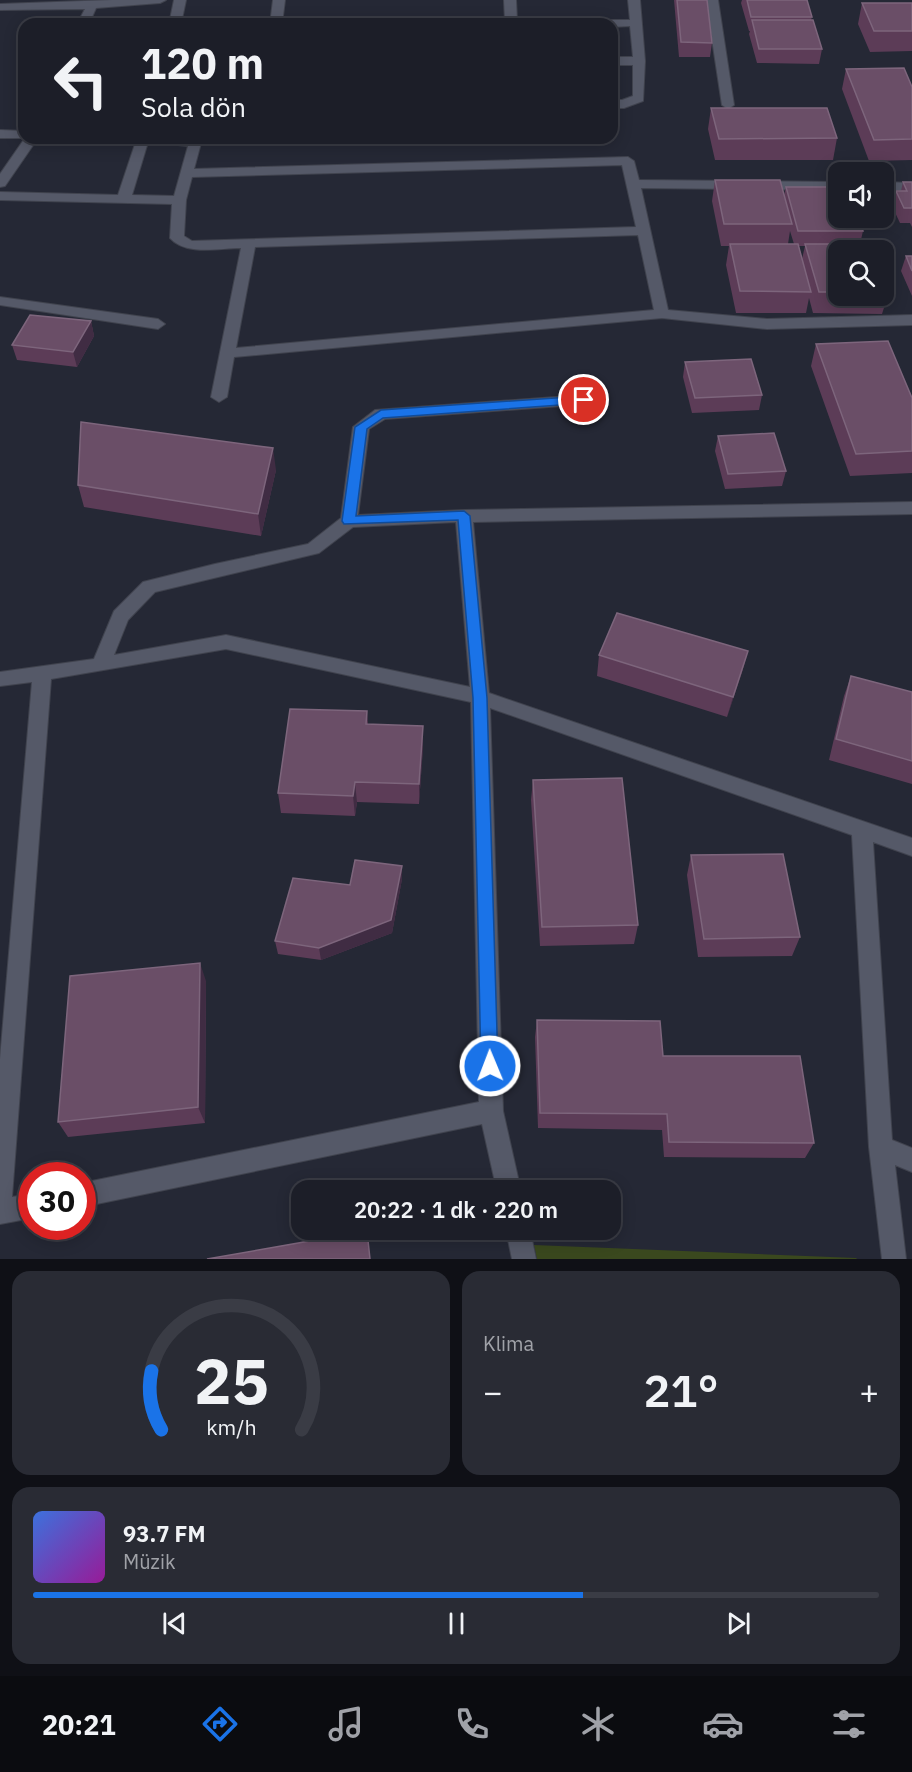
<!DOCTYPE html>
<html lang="tr">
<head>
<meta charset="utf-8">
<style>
  :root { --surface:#1c1e28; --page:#292b34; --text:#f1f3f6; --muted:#a0a2a8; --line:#3a3c45; --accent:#1a73e8 }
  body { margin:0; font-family:"IBM Plex Sans",sans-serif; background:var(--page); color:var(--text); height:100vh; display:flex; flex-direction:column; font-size:22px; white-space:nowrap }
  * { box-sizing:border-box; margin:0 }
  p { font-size:20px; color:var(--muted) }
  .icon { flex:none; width:33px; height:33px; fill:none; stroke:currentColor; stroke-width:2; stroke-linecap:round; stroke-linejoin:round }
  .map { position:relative; height:1259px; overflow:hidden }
  .side { display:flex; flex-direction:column; gap:12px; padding:12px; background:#0f1016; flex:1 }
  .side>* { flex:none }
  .hud { position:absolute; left:18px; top:18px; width:600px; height:126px; border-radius:18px; box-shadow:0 3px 15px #0003,0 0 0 2px var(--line); background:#1c1e28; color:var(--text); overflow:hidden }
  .fabs { position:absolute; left:828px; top:162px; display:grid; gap:12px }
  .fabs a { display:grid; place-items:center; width:66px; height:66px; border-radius:12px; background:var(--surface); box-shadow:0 3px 15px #0003,0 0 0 2px var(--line); font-size:30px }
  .speed { position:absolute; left:18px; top:1162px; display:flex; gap:12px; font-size:30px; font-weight:700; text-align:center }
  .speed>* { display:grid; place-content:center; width:78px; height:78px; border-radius:50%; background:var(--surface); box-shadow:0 3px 15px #0003,0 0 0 2px var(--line); line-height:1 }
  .speed .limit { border:9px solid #d22; background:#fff; color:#111 }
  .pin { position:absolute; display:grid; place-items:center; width:51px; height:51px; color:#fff; margin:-26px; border:3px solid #fff; border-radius:50%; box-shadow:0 2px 6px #0007 }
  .me { position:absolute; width:66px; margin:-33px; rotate:359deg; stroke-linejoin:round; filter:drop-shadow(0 0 4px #0008) }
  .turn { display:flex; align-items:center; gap:21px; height:126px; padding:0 24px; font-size:27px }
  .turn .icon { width:78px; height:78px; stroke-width:2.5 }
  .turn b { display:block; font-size:42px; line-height:51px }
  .big { font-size:45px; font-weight:600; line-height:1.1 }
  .side .card { flex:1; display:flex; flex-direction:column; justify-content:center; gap:9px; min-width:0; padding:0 21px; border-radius:18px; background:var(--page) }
  .side .dial { align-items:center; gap:0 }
  .dial svg { height:156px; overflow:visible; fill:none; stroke:var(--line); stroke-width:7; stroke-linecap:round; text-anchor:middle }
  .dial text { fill:var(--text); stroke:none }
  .song { display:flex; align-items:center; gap:18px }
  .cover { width:72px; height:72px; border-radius:9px; background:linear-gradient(135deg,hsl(220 70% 55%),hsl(300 70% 35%)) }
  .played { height:6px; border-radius:3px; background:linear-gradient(90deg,var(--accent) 65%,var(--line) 65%) }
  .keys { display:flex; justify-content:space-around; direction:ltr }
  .heat { display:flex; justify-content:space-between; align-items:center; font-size:33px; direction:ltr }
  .side .tiles { flex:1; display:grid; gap:12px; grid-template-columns:1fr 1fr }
  .card:last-child { grid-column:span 2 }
  .trip { position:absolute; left:291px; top:1180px; width:330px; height:60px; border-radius:18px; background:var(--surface); box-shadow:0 3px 15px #0003,0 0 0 2px var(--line); font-weight:600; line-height:60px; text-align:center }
  .tabs { display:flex; height:96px; justify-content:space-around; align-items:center; background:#0b0c10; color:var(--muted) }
  .tabs .icon { width:42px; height:42px }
  .tabs .current { color:var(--accent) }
  .tabs b { font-size:27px; color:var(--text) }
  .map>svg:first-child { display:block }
</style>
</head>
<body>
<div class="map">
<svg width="912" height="1259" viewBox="0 0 912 1259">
  <rect width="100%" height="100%" fill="#252835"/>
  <!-- green -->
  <path fill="#3a481e" d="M534,1245l322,13 1,1h-320z"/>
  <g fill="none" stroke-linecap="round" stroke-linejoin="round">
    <defs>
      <path id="minor" d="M112,0h54l-6,3 -64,5 -7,16h-12l8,-15 -85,1v-6z
        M174,0h12l-5,24h-12z
        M273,0h12l-3,24h-12z
        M504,0h12l1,20h113l-2,-20h12l5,61 -2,40 -19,7h-12v-8h10l11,-4v-31h-21v-8h21l-3,-31 -18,1v-3h-115l8,-3z
        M706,0h12l16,105 -6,4 -6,-4z
        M0,130l24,1v7h14l-33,48 -5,1v-13l25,-36h-25z
        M137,138l62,2 2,3 -7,26 434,-12 6,4 5,19 199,2v8l-197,-2 27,122 99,9 145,-4v10l-145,4 -105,-11 -428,39 -7,40 -8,5 -8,-5 30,-149c-22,0 -55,8 -71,-10l2,-34 -172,-4v-8l118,3zM148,142l40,4 -14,50 -42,-1zM622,165l14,62 -444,14 -8,-5 2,-36 6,-23zM638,235l16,75 -418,38 19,-101z
        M884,182l28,1v8l-28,-1z
        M0,297l158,22 7,5 -7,5 -158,-24z
        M584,395l5,1 3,4 -3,4 -204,15 -16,10 -11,86 106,-5 448,-8v12l-439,8 16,171 423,145v18l-39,-14 19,298 20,8v24l-17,-7 11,94h-24l-13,-112 -17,-312 -362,-127 13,403 18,80h-24l-15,-67 -400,83v-24l397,-81 -8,-400 -245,-53 -175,30 -39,518 20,-3v24l-32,6v-165l32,-377 -32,4v-14l94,-13 20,-48 29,-29 72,-18 93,-20 33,-26 12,-91 22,-17zM456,522l14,165 -244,-52 -112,20 14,-35 27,-28 164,-39 34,-26z
        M506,1230h24l6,29h-24z"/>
    </defs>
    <!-- minor casing -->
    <use href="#minor" stroke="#40434e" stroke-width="2"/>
    <!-- minor -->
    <use href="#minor" fill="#555968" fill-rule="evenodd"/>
  </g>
  <!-- wall -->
  <path fill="#5c3c57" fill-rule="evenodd" d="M674,0h33l5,43 -2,14h-31z
    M742,0h65l5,17 -1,3 11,29 -3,15 -62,-1 -8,-29 1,-3h-1l-8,-28z
    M862,3h50v48l-42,1 -12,-28z
    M846,69l66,18v73l-43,1 -27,-72z
    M711,108l126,30 -4,22h-118l-7,-31z
    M715,180l69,15 2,-8 77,44 -3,13 -22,6v46h46v-20l5,16 -7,22 -69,-1 -4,-15 -3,15h-70l-10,-48 3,-19h-8l-9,-45zM790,231l4,13h-6zM799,246h6l-3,13z
    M903,182h9v45l-2,-4h-10l-8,-17 4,-15h5z
    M906,256h6v40l-11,-25z
    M91,321l3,15 -17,31 -60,-7 -5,-15z
    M816,344l96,54v75l-62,3 -39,-110z
    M685,362l77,33 -3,15 -67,3 -9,-36z
    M718,436l68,35 -4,15 -57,3 -10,-38z
    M276,470l-15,66 -177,-29 -6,-22z
    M748,651l-6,21 -15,45 -130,-41 2,-21z
    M851,676l61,16v92l-83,-24 15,-64z
    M367,711l1,13 55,23 -4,57 -62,-2 -2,14 -74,-3 -3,-20z
    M533,780l105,145 -4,19 -94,2 -9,-146z
    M691,855l109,82 -8,19 -94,1 -11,-82z
    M402,879l-10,54 -71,27 -43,-6 -3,-13 75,-56z
    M206,981l-1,142 -137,14 -10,-15z
    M537,1020l126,36 151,87 -9,15 -141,-1 -2,-27 -124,-2 -3,-91z"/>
  <!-- shaded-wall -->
  <path fill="#402c43" d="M91,321l3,15 -17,31 -4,-15z
    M273,448l3,22 -15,66 -3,-22z
    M748,651l-6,21 -15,45 6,-20z
    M423,726v21l-4,57v-20z
    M355,782l2,20 -2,14 -2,-20z
    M402,866v13l-10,54 -71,27 -2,-12z
    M200,963l6,18 -1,142 -7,-16z"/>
  <!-- building -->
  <path fill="#6a4e67" stroke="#7d657c" stroke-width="1.5" d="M677,0h30l5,43 -31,-1z
    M747,0h60l5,17h-61z
    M862,3h50v28h-38z
    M752,20h61l9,29h-63z
    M904,68l8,19v52l-38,1 -28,-71z
    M711,108h116l10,30 -118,1z
    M715,180h65l12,44h-68z
    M903,182h9v26h-8l-8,-17h11z
    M786,187h52v31h21l4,13h-65z
    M730,244h68l13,48 -71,-1z
    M805,244h68l2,6h-37v42h-19z
    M906,256h6v15z
    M884,276l5,16h-5z
    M30,315l61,6 -18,31 -61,-7z
    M888,341l24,57v53l-56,3 -40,-110z
    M751,359l11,36 -67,3 -10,-36z
    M81,422l192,26 -15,66 -180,-29z
    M774,433l12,38 -58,3 -10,-38z
    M617,613l131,38 -15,46 -134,-42z
    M851,676l61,16v69l-76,-22z
    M290,709l77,2 -1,13 57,2 -4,58 -64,-2 -2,14 -75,-3z
    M622,778l16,147 -96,2 -9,-147z
    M783,854l17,83 -96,2 -13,-84z
    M355,860l47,6 -11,54 -72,28 -44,-7 18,-63 57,7z
    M200,963l-2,144 -140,15 12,-146z
    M537,1020l123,1 3,35h137l14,87 -145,-1 -2,-28 -127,-1z
    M367,1231l3,28h-163z"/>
  <!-- route -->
  <path fill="#1a73e8" stroke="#114b97" stroke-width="1.5" d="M584,396l5,4 -1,3 -205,15 -16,11 -11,87 108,-5 6,5 17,182 11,368 -2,6 -6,2 -6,-2 -3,-6 -8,-368 -15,-178 -114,4 -2,-3 13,-94 26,-17z"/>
</svg>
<div class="fabs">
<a><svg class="icon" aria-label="sound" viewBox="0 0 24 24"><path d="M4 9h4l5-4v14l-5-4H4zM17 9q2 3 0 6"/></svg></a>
<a><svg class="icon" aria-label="search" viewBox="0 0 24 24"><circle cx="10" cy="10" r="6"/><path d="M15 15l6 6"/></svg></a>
</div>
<div class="speed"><div class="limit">30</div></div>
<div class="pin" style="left:584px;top:400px;background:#d93025"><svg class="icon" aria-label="arrive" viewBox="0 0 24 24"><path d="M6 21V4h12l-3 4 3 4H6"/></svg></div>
<svg class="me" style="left:490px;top:1066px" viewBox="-20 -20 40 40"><circle r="17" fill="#1a73e8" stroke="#fff" stroke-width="3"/><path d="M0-11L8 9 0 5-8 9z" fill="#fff"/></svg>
<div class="trip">20:22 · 1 dk · 220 m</div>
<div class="hud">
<div class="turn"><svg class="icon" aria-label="left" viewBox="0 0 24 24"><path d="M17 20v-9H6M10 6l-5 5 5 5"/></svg><div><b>120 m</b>Sola dön</div></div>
</div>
</div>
<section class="side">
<div class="tiles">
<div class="card dial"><svg viewBox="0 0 100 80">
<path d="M14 69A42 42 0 1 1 86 69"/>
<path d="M14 69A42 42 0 0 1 9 39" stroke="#1a73e8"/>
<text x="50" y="56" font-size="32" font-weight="700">25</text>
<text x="50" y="72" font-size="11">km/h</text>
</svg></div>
<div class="card"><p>Klima</p>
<div class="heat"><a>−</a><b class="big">21°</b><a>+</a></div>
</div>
<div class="card">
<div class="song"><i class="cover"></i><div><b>93.7 FM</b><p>Müzik</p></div></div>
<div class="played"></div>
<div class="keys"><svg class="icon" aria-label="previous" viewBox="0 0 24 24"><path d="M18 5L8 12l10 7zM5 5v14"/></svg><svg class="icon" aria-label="pause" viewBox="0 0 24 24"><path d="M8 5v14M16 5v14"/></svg><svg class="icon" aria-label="next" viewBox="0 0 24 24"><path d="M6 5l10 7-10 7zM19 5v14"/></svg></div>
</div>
</div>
</section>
<nav class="tabs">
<b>20:21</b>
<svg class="icon current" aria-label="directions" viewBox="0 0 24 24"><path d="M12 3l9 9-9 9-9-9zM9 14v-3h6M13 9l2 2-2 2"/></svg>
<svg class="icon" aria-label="music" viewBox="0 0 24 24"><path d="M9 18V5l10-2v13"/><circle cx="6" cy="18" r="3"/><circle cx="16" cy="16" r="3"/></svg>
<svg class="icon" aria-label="phone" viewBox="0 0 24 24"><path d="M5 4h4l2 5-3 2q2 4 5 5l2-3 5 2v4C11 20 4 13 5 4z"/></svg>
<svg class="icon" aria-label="climate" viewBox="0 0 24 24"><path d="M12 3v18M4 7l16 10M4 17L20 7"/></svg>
<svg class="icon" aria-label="car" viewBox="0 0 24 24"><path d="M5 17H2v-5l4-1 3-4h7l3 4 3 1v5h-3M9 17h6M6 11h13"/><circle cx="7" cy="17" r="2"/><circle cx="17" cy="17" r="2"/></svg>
<svg class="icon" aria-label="filters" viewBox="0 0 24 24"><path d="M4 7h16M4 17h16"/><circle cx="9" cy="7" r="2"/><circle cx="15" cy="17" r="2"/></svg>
</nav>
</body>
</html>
